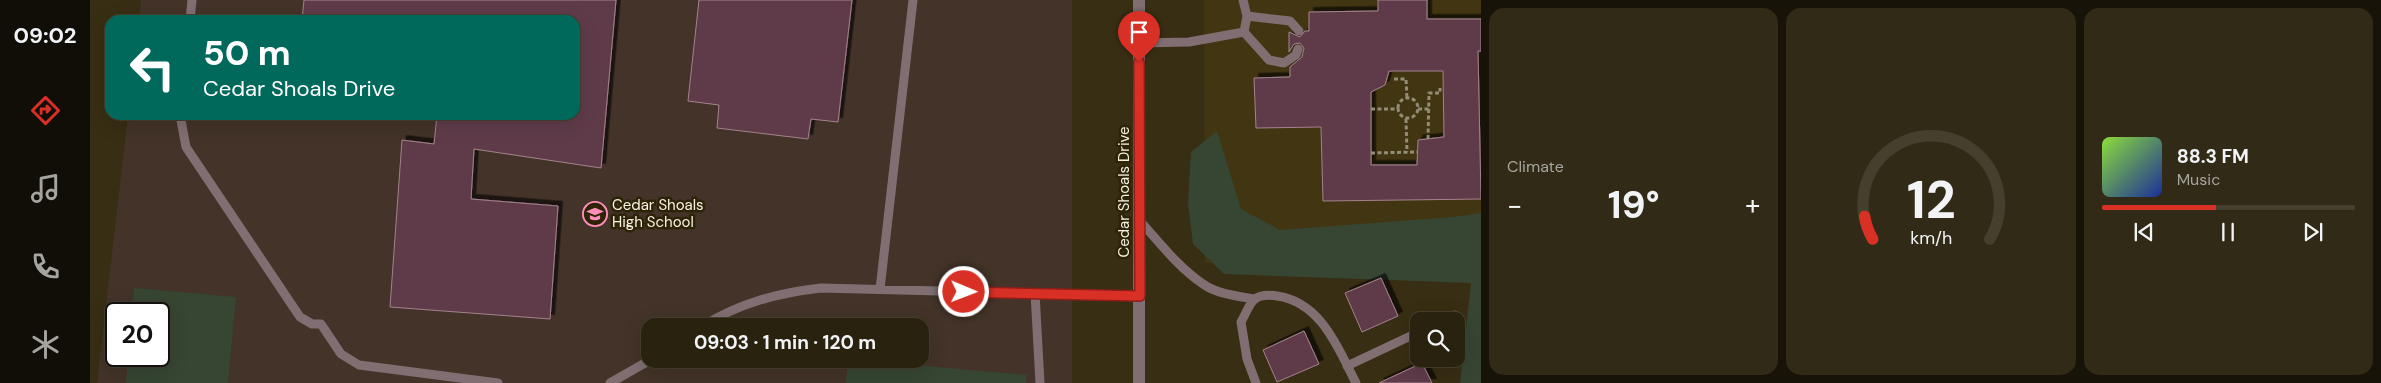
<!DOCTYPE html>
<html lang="en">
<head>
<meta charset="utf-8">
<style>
  :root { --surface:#29220e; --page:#312a17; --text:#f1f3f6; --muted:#a5a49e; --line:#453f2e; --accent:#d93025 }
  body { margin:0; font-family:"DM Sans",sans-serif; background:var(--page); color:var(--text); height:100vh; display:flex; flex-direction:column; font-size:19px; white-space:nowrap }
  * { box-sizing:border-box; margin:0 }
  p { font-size:16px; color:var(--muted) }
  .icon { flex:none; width:28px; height:28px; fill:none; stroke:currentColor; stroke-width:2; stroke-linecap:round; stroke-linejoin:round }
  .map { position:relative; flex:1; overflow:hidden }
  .details { display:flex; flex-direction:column; gap:8px; padding:8px; background:#171308; width:900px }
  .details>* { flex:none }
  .hud { position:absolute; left:15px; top:15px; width:475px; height:105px; border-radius:15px; box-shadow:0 5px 20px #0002,0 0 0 1px var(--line); background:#00695c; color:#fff; overflow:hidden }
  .controls { position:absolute; left:1320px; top:312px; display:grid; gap:10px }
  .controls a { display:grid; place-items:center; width:55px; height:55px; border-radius:10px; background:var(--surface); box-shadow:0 5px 20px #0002,0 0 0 1px var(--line); font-size:25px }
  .speed { position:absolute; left:15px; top:302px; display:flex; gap:10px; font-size:25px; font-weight:700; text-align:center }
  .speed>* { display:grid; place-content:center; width:65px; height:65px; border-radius:50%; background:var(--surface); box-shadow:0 5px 20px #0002,0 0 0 1px var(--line); line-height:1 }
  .speed .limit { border:2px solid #111; border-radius:8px; background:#fff; color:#111 }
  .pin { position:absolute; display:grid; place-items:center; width:42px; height:42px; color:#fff; margin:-51px -21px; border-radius:50% 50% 50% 0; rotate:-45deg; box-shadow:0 0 5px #0007 }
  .pin .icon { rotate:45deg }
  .me { position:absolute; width:55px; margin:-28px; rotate:91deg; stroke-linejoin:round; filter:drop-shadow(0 0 4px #0008) }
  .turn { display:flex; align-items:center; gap:18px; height:105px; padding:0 15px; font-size:22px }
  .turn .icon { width:65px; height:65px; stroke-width:2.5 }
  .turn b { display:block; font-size:35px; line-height:42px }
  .big { font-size:38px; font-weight:700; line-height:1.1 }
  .details .tile { flex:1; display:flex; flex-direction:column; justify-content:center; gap:8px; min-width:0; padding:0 18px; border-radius:15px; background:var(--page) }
  .details .dial { align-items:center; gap:0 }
  .dial svg { height:130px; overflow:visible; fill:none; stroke:var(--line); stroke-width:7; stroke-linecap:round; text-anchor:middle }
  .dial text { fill:var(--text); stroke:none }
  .song { display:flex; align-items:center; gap:15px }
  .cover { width:60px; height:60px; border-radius:8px; background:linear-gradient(135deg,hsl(90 70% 55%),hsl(230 70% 35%)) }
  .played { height:5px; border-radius:2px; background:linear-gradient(90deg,var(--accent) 45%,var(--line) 45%) }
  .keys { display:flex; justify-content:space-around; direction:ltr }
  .heat { display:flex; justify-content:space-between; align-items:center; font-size:28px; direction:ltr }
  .details .tiles { flex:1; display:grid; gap:8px; grid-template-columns:repeat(3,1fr) }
  .trip { position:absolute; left:551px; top:318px; width:288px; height:50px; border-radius:15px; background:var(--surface); box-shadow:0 5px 20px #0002,0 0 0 1px var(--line); font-weight:700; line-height:50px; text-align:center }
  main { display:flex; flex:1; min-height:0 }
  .dock { display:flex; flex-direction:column; width:90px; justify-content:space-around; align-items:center; background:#100e06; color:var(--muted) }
  .dock .icon { width:35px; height:35px }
  .dock .selected { color:var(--accent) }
  .dock b { font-size:22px; color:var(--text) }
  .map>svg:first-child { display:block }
</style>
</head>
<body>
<main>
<nav class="dock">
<b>09:02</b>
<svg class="icon selected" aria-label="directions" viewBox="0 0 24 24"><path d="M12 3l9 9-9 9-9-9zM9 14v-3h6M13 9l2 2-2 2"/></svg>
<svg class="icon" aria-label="music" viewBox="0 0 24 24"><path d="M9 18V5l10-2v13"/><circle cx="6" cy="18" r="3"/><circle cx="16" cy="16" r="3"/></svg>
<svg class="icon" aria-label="phone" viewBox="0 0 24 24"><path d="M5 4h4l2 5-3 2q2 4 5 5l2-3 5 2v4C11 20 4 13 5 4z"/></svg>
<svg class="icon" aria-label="climate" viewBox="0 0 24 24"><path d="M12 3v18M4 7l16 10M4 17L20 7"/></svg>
</nav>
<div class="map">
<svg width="1391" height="383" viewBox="0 0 1391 383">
  <defs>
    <filter id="shadow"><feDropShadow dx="4.5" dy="-4.5" stdDeviation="0" flood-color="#0009"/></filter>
  </defs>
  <rect width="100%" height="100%" fill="#372e13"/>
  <!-- built -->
  <path fill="#423612" d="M1114,0h277v263h-276z"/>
  <!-- education -->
  <path fill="#433328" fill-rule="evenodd" d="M51,0h931v383h-975l31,-268h447v-95h-436zM26,314h43v42h-43zM560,326h270v33h-270z"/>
  <!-- green -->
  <path fill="#364633" d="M1127,131l24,78 39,21 173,-13 28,-4v170h-21l11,-100 -247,-9 -31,-30 -5,-41 3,-51z
    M44,288l102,9 -8,86h-102l2,-27h31v-42h-27z
    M758,359l179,16 -1,8h-180z"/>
  <!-- building -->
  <path fill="#5e3b48" stroke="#a4828e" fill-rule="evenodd" filter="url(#shadow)" d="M214,0h312l-15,168 -127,-19 -3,50 87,7 -8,113 -160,-12 12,-167 32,4 3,-29h138v-95h-273z
    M609,0h153l-14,122 -27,-3 -3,20 -91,-11 2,-23 -31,-4z
    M1288,0h49v19h54v32h-3l3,148 -158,2 -2,-74 -65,1 -2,-50 36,-1v-10l12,-10 2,-9 -4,-5 -6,1 -5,8v-20l11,5 5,-6h4v-19l69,-1zM1299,71h54l1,66 -26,3 -1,25h-46v-73l14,-7z
    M1291,278l17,38 -36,16 -17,-39z
    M1214,331l15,33 -42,18 -14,-32z
    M1332,363l10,20h-53z"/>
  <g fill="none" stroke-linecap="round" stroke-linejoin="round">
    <!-- path -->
    <path stroke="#938c76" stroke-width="3" stroke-dasharray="4 2.5" stroke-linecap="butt" d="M1304,79h12l1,19
      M1308 108a10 10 0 1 1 20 0a10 10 0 1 1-20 0Z
      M1281,109h27
      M1328,109h11
      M1316,119l1,33
      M1338,139l1,-46h11v-5
      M1281,153l46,-1"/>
    <!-- service -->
    <path stroke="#806e72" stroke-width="9" d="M1157,16l43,5 9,10
      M100,20l2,-20
      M1154,32l25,28 15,3 12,-8 2,-6
      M1049,43l50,-1 55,-10 3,-16 -4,-16
      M90,115l6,32 114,170 12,7h9l20,30 18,11 139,18
      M1050,221c20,22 38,46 63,63 14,10 34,12 51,15
      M790,289l33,-289
      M945,293l5,90
      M1352,321l13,-6
      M613,326c36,-23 75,-33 118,-38l319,8
      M1257,366l72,-34
      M520,383l42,-24
      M1166,383l-9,-24 -6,-37c4,-6 8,-19 14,-23 6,-5 15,-4 22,-3 44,6 61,52 79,87"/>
    <!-- tertiary -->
    <path stroke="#806e72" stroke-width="12" d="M1049,0v383"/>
  </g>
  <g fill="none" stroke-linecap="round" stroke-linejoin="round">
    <defs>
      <path id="route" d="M874,292l176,4 -1,-234"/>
    </defs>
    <!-- route casing -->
    <use href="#route" stroke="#8d1f18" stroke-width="12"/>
    <!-- route -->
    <use href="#route" stroke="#d93025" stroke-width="9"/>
  </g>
  <!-- icons -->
  <defs>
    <symbol id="school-ring" viewBox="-11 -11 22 22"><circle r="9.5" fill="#2d2408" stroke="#ff8ebb" stroke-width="1.5"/><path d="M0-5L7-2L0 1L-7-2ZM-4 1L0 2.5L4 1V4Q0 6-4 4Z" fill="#ff8ebb"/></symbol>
  </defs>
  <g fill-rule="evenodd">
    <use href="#school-ring" x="491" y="200" width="28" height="28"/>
  </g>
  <g text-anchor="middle" stroke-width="5" stroke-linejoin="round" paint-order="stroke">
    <!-- street labels -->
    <g font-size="15" fill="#f7f1e1" stroke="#2d2408">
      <text transform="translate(1034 192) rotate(-90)" y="5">Cedar Shoals Drive</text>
    </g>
    <!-- poi labels -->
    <g font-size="15" fill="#f7f1e1" stroke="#2d2408" text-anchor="start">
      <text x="522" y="210">Cedar Shoals<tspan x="522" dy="17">High School</tspan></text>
    </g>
  </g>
</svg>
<div class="controls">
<a><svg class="icon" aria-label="search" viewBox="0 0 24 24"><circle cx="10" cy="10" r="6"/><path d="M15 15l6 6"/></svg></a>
</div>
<div class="speed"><div class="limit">20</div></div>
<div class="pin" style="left:1049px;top:62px;background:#d93025"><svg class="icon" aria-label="arrive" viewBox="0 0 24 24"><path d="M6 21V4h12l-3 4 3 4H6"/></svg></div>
<svg class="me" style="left:874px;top:292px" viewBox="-20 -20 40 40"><circle r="17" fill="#d93025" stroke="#fff" stroke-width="3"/><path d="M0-11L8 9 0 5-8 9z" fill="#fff"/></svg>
<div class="trip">09:03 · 1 min · 120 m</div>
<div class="hud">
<div class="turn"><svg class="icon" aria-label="left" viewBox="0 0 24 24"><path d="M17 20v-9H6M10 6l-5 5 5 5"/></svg><div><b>50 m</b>Cedar Shoals Drive</div></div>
</div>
</div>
<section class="details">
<div class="tiles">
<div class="tile"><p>Climate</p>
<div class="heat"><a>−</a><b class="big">19°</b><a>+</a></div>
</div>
<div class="tile dial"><svg viewBox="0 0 100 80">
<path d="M14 69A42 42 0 1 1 86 69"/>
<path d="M14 69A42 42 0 0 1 9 55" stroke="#d93025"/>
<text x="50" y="56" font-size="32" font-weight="700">12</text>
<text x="50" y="72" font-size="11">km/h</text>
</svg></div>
<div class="tile">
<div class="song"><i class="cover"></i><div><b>88.3 FM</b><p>Music</p></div></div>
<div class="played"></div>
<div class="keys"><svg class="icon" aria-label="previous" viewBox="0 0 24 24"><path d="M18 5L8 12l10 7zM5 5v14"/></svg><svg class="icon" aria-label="pause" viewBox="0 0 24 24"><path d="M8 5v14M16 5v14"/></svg><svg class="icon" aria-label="next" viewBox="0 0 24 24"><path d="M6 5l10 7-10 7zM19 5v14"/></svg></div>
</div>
</div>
</section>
</main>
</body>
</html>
